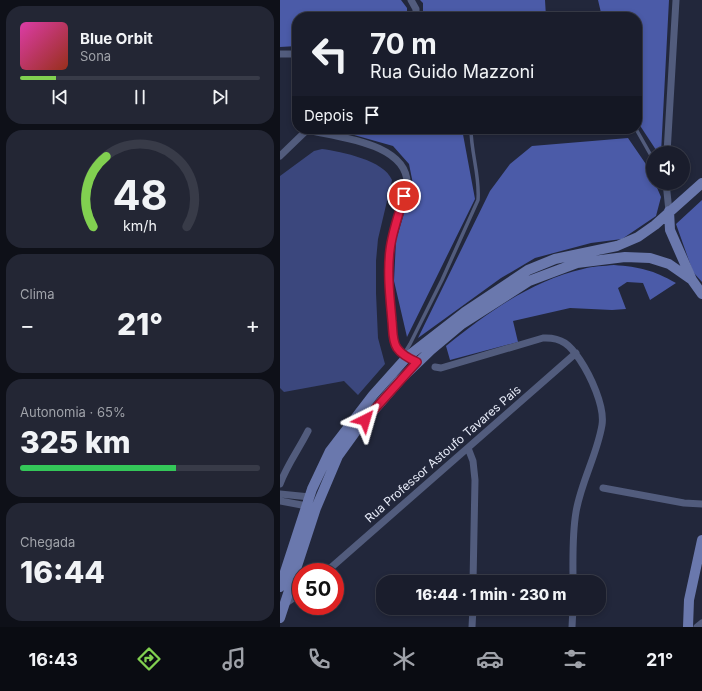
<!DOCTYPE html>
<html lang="pt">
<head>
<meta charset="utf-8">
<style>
  :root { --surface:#1a1d2c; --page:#232634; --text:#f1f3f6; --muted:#9fa2a9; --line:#383b48; --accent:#81d050 }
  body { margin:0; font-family:Inter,sans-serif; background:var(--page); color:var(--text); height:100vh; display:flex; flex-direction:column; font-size:15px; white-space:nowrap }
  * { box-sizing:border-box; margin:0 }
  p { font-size:13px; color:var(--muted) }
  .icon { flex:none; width:22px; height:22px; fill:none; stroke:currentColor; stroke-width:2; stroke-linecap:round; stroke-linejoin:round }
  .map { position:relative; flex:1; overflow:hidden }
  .drawer { display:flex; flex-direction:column; gap:6px; padding:6px; background:#0e1018; width:280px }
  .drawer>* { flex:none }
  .banner { position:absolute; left:12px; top:12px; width:350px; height:122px; border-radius:16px; box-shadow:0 2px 6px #0003,0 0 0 1px var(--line); background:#1a1d2c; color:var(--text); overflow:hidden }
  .tools { position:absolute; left:366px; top:146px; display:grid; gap:8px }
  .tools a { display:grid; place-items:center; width:44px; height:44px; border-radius:50%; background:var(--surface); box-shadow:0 2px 6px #0003,0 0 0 1px var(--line); font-size:20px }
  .speed { position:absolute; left:12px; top:563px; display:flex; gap:8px; font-size:20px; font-weight:700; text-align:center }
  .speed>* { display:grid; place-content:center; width:52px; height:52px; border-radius:50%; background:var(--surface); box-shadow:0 2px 6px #0003,0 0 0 1px var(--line); line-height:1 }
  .speed .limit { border:6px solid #d22; background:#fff; color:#111 }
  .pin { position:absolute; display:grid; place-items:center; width:34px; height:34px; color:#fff; margin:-17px; border:2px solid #fff; border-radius:50%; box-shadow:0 1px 4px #0007 }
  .me { position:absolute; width:44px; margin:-22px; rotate:40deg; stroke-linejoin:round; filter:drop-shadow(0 0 3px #0008) }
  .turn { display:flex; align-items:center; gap:14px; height:84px; padding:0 12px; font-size:18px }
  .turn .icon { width:52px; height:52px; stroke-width:2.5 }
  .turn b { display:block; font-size:28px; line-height:34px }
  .then { display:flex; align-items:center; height:38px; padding:0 12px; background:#0003; gap:8px; font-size:15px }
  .big { font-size:30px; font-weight:800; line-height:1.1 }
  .drawer .tile { flex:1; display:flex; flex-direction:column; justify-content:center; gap:6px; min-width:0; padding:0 14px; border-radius:16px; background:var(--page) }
  .drawer .dial { align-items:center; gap:0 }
  .dial svg { height:104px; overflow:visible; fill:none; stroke:var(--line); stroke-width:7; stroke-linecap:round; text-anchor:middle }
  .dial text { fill:var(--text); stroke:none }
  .song { display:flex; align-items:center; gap:12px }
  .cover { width:48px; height:48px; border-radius:6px; background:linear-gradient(135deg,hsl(320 70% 55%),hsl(10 70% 35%)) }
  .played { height:4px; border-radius:2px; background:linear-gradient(90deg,var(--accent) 15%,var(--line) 15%) }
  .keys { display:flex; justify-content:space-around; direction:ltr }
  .heat { display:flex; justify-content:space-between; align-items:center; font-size:22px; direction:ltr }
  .charge { height:6px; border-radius:3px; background:linear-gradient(90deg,#34c759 65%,var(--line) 0) }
  .trip { position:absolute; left:96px; top:575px; width:230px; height:40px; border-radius:16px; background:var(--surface); box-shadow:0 2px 6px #0003,0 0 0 1px var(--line); font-weight:800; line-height:40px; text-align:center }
  .dock { display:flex; height:64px; justify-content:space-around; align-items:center; background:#0a0c12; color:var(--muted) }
  .dock .icon { width:28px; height:28px }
  .dock .active { color:var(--accent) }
  .dock b { font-size:18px; color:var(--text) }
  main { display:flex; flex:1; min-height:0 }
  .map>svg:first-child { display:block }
</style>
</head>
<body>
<main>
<section class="drawer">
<div class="tile">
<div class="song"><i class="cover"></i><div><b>Blue Orbit</b><p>Sona</p></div></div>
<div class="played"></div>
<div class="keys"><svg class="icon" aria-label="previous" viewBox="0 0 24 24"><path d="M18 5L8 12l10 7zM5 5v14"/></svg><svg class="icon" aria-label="pause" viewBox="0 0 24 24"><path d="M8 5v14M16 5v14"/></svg><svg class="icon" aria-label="next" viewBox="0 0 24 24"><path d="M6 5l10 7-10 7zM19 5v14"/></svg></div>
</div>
<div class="tile dial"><svg viewBox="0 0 100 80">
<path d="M14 69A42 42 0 1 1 86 69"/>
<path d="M14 69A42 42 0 0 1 24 15" stroke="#81d050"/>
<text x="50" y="56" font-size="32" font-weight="700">48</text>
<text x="50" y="72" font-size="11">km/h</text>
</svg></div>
<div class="tile"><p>Clima</p>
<div class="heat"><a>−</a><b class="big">21°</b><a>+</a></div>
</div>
<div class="tile"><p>Autonomia · 65%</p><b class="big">325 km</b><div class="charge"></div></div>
<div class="tile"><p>Chegada</p><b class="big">16:44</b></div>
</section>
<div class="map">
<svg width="422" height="627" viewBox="0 0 422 627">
  <rect width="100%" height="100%" fill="#22273b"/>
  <!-- green -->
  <path fill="#3b477d" d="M42,149c20,3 62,11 70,31l-14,59 -2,22v32l2,45 7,26 -27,31 -14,-14 -60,11 -4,-4v-212l34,-25z"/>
  <!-- forest -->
  <path fill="#4b5ba8" d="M0,0h121l6,8v9h-110v29l-17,1z
    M140,0h125l1,17h-123v-14z
    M318,0h71l-8,153h-3l-21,-32v-104h-35z
    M53,129h129l13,70 -68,138 -13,-56 2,-41 17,-56 -4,-20 -16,-18z
    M348,138l24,35 1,10h2l6,14 -5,19 -34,23 -31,4 -56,15 -34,20 -83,60 72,-147 20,-27 22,-18z
    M422,200v82l-9,-10 -17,-48z
    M334,265c26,2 39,5 62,18l-26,17 -7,-17 -16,-1 -9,6 8,21 -14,1 -42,-2 -57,13 5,21 -68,18 -4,-14c41,-33 85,-65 137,-77 10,-3 21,-3 31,-4z"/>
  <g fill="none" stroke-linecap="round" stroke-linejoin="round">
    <!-- service -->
    <path stroke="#525c7d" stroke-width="3.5" d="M356,129l17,30
      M124,354l6,-10 32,-64 36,-80c2,-24 -7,-47 -7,-71"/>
    <!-- minor -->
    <path stroke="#525c7d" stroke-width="7" d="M131,0l5,9v8
      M0,54h17
      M27,130c30,7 104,13 100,57 -2,19 -14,41 -17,62 -4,29 1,61 4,91l3,8 13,10
      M387,153l9,-153
      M0,156l28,-27
      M386,183l3,28
      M155,367l6,1 102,-30c19,-1 27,7 37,22 10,15 25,46 22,65 -5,30 -21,57 -26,87 -4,23 -3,47 -3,70
      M188,448l5,13 2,19 -2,102
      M0,484c7,-19 19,-35 28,-53
      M323,488l81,15 18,1
      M0,494l30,3
      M0,501l27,5
      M46,572l250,-219
      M3,605l18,-12
      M192,627l1,-19
      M292,627l1,-19
      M417,627l5,-4"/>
    <!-- secondary -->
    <path stroke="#6a78ad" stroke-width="10" d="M389,211l1,19 22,50 10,14
      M0,587l32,-98 18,-38 43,-56 34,-38 58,-45 63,-42 27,-11 62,-13 21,-9 17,-12 47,-42
      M0,618l36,-110 22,-52 18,-25 44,-51 31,-30 31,-26 67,-43 48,-18 48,-6 25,1 19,6 23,16
      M408,627l1,-27 13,-60"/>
  </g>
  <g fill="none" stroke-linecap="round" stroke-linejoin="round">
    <defs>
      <path id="route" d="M85,420l52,-58c-7,-3 -16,-8 -20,-14 -5,-7 -4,-19 -5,-27 -2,-23 -5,-48 -2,-71 2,-18 9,-36 14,-54"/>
    </defs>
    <!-- route casing -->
    <use href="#route" stroke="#92132f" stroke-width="10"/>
    <!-- route -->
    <use href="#route" stroke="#e11d48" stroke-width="7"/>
  </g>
  <g text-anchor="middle" stroke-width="4" stroke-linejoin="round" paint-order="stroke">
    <!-- street labels -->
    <g font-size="12" fill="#e6eaf7" stroke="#22273b">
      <text transform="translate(163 454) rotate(-41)" y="4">Rua Professor Astoufo Tavares Pais</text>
    </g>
  </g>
</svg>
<div class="tools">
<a><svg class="icon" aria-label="sound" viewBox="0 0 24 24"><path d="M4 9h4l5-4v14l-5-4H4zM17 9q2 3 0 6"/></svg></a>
</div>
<div class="speed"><div class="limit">50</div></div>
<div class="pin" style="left:124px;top:196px;background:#d93025"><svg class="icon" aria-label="arrive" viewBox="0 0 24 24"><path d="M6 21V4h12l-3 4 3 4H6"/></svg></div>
<svg class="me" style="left:85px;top:420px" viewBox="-20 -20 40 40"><path d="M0-17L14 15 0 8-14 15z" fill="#e11d48" stroke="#fff" stroke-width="4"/></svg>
<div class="trip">16:44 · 1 min · 230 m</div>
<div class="banner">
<div class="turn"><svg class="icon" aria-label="left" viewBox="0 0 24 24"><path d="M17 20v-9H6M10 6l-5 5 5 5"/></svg><div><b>70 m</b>Rua Guido Mazzoni</div></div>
<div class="then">Depois<svg class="icon" aria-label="arrive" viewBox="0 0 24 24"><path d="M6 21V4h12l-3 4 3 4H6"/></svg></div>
</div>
</div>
</main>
<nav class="dock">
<b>16:43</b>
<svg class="icon active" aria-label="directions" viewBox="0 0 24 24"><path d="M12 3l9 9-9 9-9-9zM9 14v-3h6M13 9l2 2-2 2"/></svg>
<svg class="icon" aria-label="music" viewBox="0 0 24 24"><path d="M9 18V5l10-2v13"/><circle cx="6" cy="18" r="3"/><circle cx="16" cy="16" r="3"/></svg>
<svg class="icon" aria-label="phone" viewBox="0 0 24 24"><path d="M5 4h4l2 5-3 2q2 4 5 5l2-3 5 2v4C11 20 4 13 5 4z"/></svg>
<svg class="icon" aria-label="climate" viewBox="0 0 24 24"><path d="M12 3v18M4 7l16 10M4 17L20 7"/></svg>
<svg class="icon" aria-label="car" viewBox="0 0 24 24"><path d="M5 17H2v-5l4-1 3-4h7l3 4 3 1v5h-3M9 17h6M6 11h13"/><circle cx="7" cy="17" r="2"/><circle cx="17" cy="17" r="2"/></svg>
<svg class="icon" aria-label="filters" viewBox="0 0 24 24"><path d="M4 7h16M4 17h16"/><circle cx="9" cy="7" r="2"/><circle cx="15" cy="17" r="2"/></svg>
<b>21°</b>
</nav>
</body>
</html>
